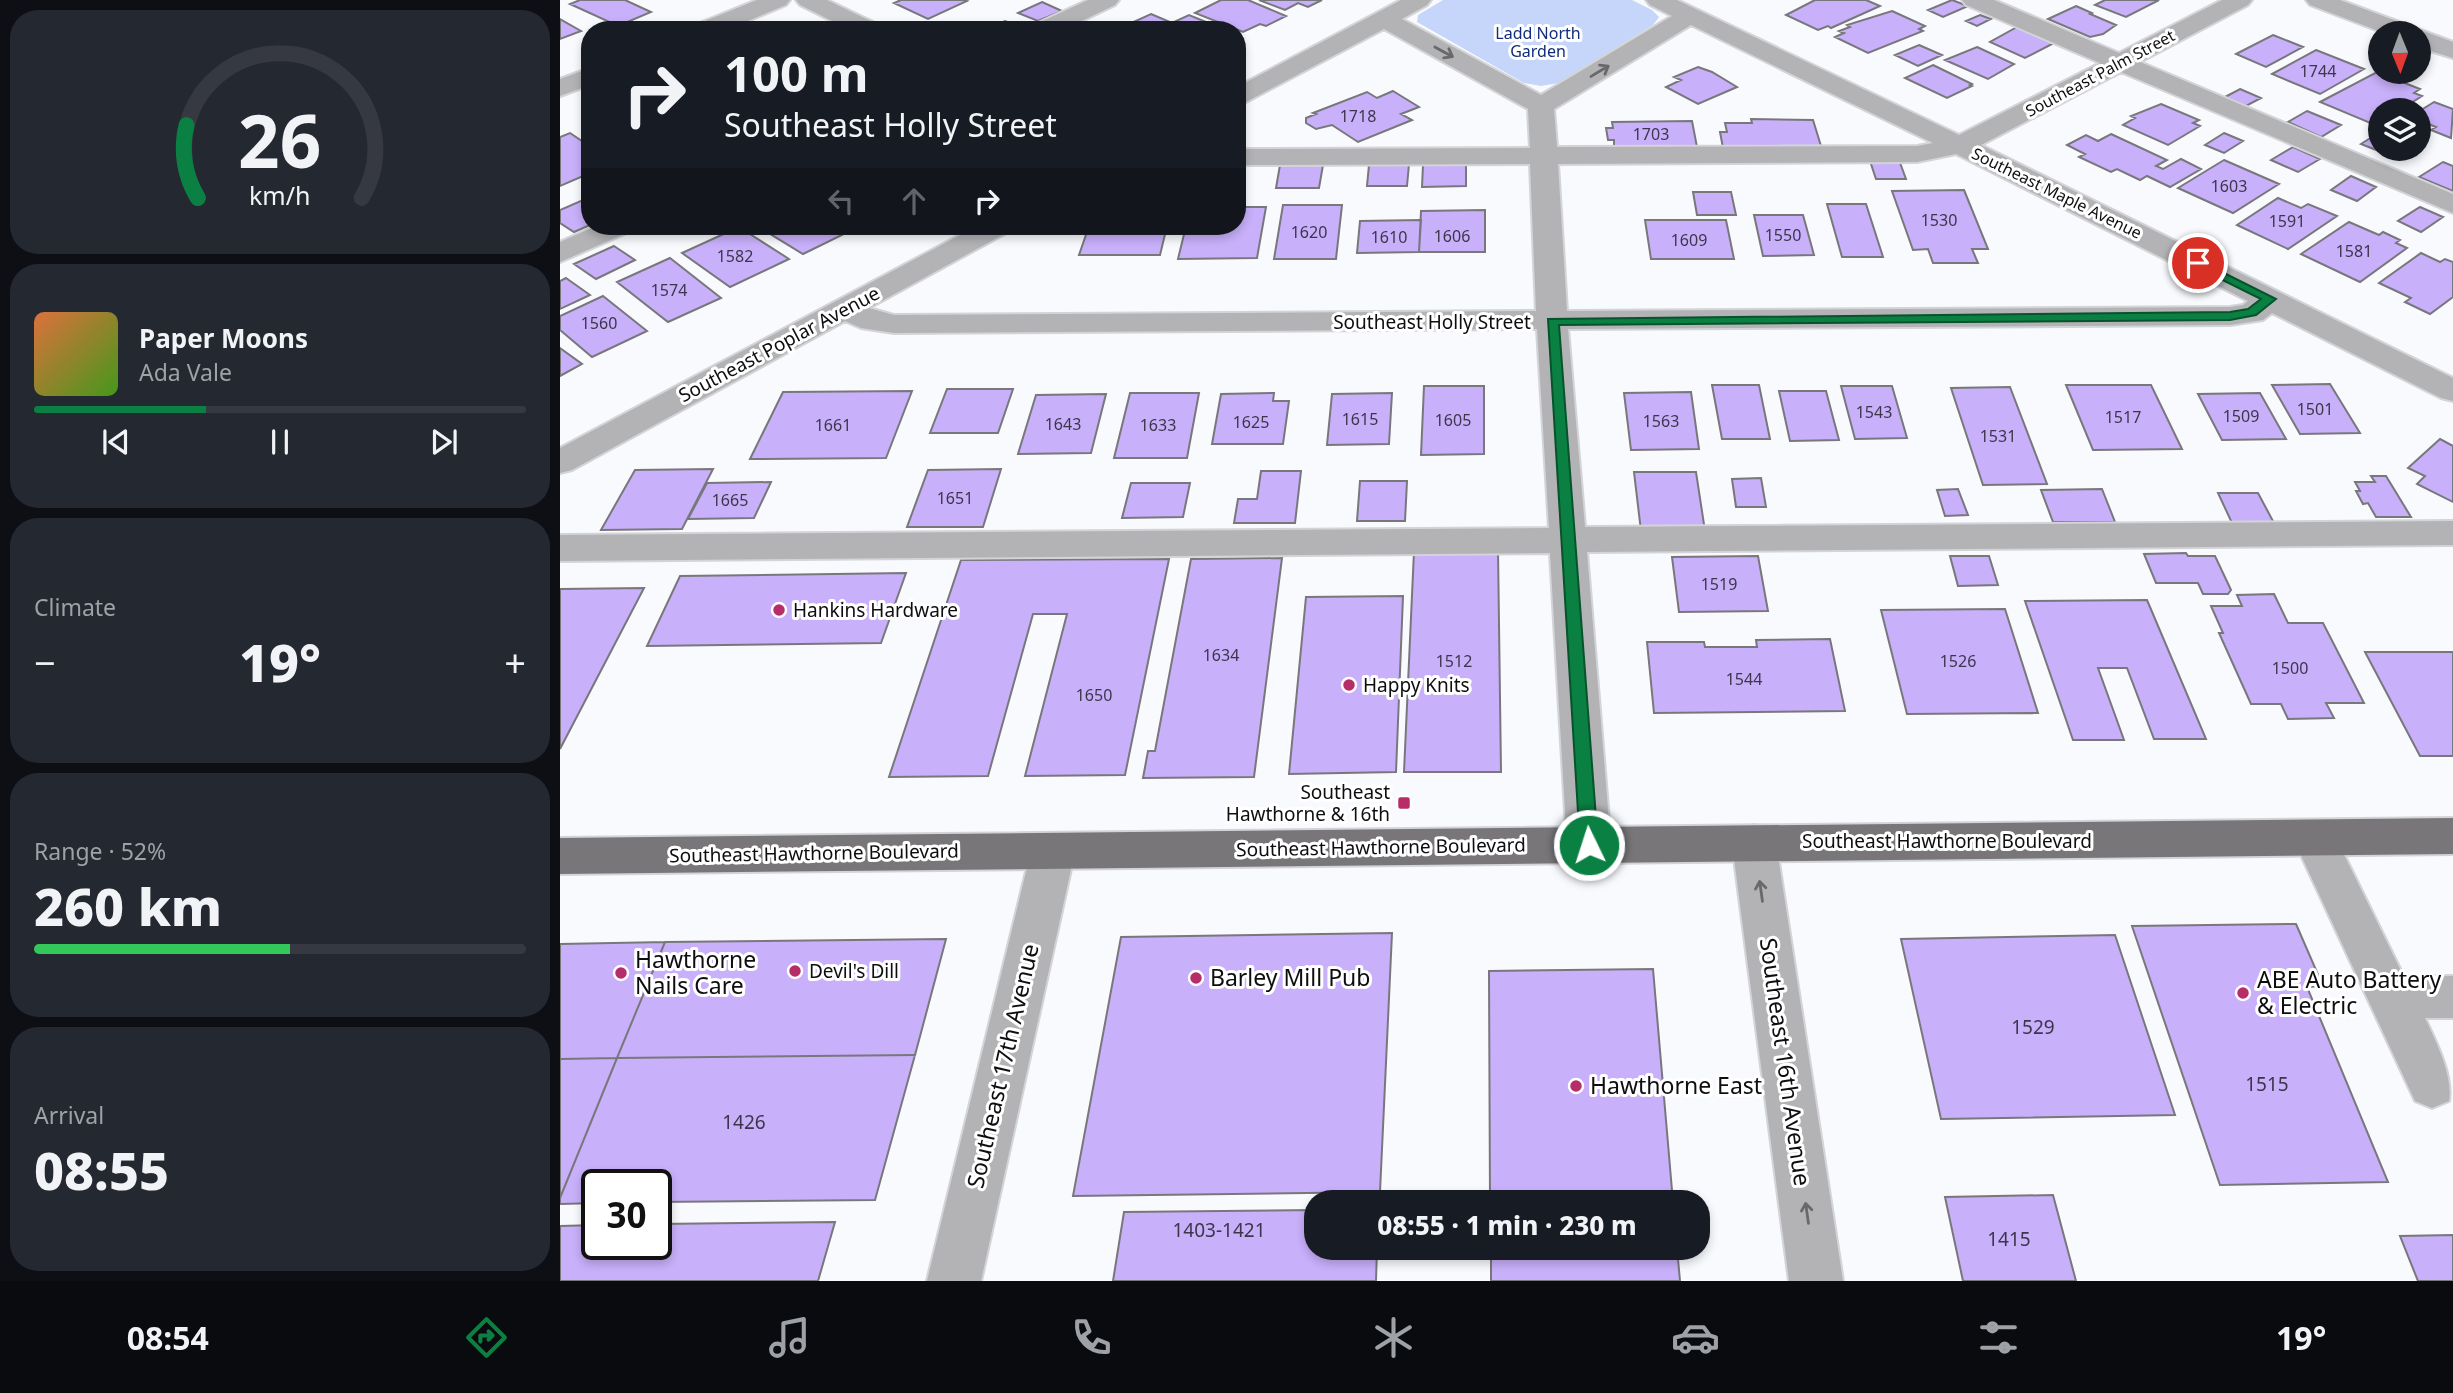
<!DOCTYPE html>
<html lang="en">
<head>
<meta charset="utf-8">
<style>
  :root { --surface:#171b24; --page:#242831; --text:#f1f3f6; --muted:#9ea1a6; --line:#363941; --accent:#0b8043 }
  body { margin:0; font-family:"Noto Sans",sans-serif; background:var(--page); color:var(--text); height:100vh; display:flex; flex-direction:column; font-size:26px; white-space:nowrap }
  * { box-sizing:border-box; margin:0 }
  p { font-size:23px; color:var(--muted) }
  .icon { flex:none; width:38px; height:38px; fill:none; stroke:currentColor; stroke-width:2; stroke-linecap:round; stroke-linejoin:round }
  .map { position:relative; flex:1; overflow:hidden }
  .side { display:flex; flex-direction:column; gap:10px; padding:10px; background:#0d0f14; width:560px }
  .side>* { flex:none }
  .top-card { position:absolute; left:21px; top:21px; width:665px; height:214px; border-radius:28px; box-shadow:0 4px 10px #0003; background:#171b24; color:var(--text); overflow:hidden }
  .needle { width:46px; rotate:179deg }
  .fabs { position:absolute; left:1808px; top:21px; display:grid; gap:14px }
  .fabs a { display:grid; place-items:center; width:63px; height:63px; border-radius:50%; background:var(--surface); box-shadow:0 4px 10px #0003; font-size:35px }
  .speed { position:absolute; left:21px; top:1169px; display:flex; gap:14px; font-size:35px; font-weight:700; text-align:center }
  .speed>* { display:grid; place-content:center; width:91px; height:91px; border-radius:50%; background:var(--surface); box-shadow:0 4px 10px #0003; line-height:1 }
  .speed .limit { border:4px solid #111; border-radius:10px; background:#fff; color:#111 }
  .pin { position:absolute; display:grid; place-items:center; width:60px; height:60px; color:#fff; margin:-30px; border:4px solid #fff; border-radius:50%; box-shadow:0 2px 7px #0007 }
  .me { position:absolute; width:77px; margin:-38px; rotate:356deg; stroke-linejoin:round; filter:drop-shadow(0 0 5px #0008) }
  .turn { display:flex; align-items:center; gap:24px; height:147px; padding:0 28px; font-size:32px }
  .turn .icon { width:91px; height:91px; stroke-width:2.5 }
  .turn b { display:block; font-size:49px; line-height:60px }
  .lanes { display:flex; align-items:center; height:66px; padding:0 28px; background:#0003; justify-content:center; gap:35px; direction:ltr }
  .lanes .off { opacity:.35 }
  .big { font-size:52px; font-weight:800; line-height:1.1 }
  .side .tile { flex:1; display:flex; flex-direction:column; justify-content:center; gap:10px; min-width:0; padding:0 24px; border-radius:28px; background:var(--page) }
  .side .dial { align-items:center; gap:0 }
  .dial svg { height:182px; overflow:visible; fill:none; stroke:var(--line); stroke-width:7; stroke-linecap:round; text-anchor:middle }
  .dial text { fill:var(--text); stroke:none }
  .song { display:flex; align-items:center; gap:21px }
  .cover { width:84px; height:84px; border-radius:10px; background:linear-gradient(135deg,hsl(20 70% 55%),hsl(100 70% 35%)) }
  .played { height:7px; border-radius:4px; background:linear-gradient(90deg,var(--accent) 35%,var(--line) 35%) }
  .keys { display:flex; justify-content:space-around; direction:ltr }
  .heat { display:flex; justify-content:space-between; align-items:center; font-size:38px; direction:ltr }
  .charge { height:10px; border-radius:5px; background:linear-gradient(90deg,#34c759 52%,var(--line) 0) }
  .trip { position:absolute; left:744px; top:1190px; width:406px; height:70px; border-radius:28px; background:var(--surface); box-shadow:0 4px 10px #0003; font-weight:800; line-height:70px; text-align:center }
  .tabs { display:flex; height:112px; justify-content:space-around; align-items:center; background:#090b0e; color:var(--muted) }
  .tabs .icon { width:49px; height:49px }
  .tabs .active { color:var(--accent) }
  .tabs b { font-size:32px; color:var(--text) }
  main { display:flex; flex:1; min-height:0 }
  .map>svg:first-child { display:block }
</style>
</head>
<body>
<main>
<section class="side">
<div class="tile dial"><svg viewBox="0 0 100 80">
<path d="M14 69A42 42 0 1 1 86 69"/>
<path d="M14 69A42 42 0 0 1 9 37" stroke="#0b8043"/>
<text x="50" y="56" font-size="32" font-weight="700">26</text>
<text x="50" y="72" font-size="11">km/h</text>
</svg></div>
<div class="tile">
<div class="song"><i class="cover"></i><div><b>Paper Moons</b><p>Ada Vale</p></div></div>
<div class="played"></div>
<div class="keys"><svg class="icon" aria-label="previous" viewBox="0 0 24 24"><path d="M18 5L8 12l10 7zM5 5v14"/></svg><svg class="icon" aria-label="pause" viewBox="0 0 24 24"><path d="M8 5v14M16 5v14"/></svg><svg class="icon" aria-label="next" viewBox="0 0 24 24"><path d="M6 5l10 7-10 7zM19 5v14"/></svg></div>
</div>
<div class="tile"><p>Climate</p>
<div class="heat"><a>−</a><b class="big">19°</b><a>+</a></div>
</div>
<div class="tile"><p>Range · 52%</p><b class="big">260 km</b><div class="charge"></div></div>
<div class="tile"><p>Arrival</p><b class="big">08:55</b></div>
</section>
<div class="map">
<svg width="1893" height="1281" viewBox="0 0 1893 1281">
  <rect width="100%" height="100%" fill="#f8fafe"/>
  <!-- green -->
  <path fill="#c5d6fa" d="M883,0h189l20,10 7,7 -6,8 -94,58 -18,3 -17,-3 -107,-61 1,-7z"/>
  <!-- building -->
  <path fill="#c9b0fb" stroke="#78777b" stroke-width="2" d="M20,0h45l26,12 -33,14 -48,-22z
    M341,0h63l3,1 -39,18 -34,-16z
    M661,0h27l38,16 -20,10 -6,-2 -17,8 -48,-19z
    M699,0h63l-14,7 -10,-4 -13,7z
    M1255,0h51l14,6 -49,22 -3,-2 -10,4 -32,-15z
    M1392,0l16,6 -25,11 -15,-7z
    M1545,0h54l-33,17 -31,-12z
    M482,2l20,9 -24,10 -20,-8z
    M1516,6l16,7 -2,1 26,11 -13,9 -13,3 -42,-18z
    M1332,11l33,15 -6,3 4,2 -55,22 -33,-16 9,-4 -5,-2 11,-4 -3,-2z
    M591,14l21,9 17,-8 37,15h-83l-14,-6z
    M1420,15l11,4 -14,7 -11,-5z
    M0,19l21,12 -21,8z
    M445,21l18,8h-36z
    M553,22l19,8h-36z
    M1457,27l37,16 -29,15 -35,-16z
    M1713,35l30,12 -37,20 -30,-13z
    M1359,45l23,10 -24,11 -23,-11z
    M1417,47l37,17 -26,15 -43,-19z
    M1756,50l48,19 -44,25 -48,-20z
    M1373,65l39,19 -2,1 2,1 -25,12 -42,-20z
    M1138,67l14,5 25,15 -39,17 -32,-17 15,-7 -7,-3z
    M1817,72l43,17 -6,4 8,3 -22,14h-20v12l-5,3 -55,-23z
    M1680,89l21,9 -15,8 -21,-9z
    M833,91l26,16 -18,7 11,6 -54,22 -26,-17 -16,4 -10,-6v-5l10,-4 -3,-1 54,-21 10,6z
    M1874,102l19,7 -2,29 -20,-8 5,-3 -18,-7v-8z
    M1601,104l38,16 -6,3 7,3 -32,19 -45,-20 12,-7 -4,-2z
    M1747,111l34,14 -20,12 -33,-15z
    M1191,119l62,1 8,26 -98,2 -3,-16h7l-2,-9h27z
    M1132,121l5,26h-83v-7h-6l-2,-12h7l-1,-6z
    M1820,132v17h15l-9,5 -25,-10z
    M10,133l12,8 8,-4v36l-30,13v-49z
    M1664,133l19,8 -19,12 -19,-8z
    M1551,134l56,26 -11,6 7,3 18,-10 20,10 -31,18 -23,-11 -7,4 -23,-11 -6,3 -32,-15 6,-3 -18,-9 19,-10 12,6z
    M1733,147l27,12 -22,13 -27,-12z
    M1339,160l7,19h-30l-6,-18z
    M1664,160l55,24 -46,29 -55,-25z
    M1883,162l10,4v25l-34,-14z
    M849,164l-2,22h-40l2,-21z
    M906,164v22l-44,1 1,-22z
    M720,165h43l-4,23h-43z
    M1791,176l25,11 -19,14 -26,-11z
    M1404,190l24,59h-16l6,14h-45l-5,-14 -15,1 -21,-59z
    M1133,192h38l5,23h-39z
    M30,197v28l-16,7 -14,-9v-13z
    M1718,198l23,10 7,-4 29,12 -49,33 -51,-24z
    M1267,204h39l17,53h-41z
    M723,205h59l-6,54h-62z
    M677,207h29l-9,51 -79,1 8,-33h51z
    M1860,207l23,10 -22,15 -23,-11z
    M925,210v42h-66l2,-41z
    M1194,215h49l11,40 -51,1z
    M861,220l-2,32 -62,1 3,-32z
    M1085,220h81l8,39h-83z
    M1789,222l30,13 4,-3 17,8 -4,3 11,5 -47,34 -59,-28z
    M197,226h76l13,7 -43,21z
    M529,226h78l-7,29h-81z
    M179,227l50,32 -59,28 -48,-34z
    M54,246l21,14 -39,19 -22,-15z
    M1861,253l19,9 5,-3 8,3v35l-23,17 -25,-12 6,-4 -32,-15z
    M110,258l51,40 -53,24 -51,-40z
    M6,278l24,17 -30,14v-28z
    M43,296l44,35 -55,26 -32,-27v-14z
    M0,348l22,16 -22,12z
    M1770,384l30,49 -60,1 -28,-49z
    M1152,385h47l11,54h-48z
    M1506,385h85l31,64 -89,1z
    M864,386h60v68l-63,1z
    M1281,386h51l15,52 -52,1z
    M1450,387l37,97 -64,1 -32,-97z
    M387,389h66l-15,44h-68z
    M352,391l-26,67 -136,1 33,-67z
    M1219,391h47l13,49 -49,1z
    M1131,392l8,57 -68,1 -7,-57z
    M570,393h69l-12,65h-73z
    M714,393l-1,8h16l-6,43h-71l9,-50z
    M832,393l-3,51 -62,1 5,-51z
    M1700,393l26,46 -64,1 -24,-46z
    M546,394l-15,59 -73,1 18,-59z
    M1880,439l13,7v56l-36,-18 8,-8 -17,-8z
    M153,469l-31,60 -81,1 34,-60z
    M441,469l-18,58h-76l21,-57z
    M701,471h40l-6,52h-61l4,-24h19z
    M1074,472h62l9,59h-64z
    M1811,476h15l25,41h-35l-8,-14 -5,1 -7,-13h4l-5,-9h20z
    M1201,478l5,29h-30l-4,-28z
    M800,481h47l-2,40h-48z
    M211,482l-17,36 -66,1 19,-36z
    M571,483h59l-7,34 -61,1z
    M1398,489l10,26 -23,1 -8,-26z
    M1542,489l13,33h-62l-12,-32z
    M1658,493h40l16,30h-42z
    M938,550l3,222h-97l10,-221z
    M1626,553l2,3h27l16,34 -3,4h-25l-5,-11h-42l-12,-29z
    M1198,556l10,55 -89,1 -7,-55z
    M1390,556h39l9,29 -40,1z
    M722,558l-28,219 -111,1 5,-27h7l36,-192z
    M609,559l-44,216 -100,1 42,-162h-34l-45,162 -99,1 72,-217z
    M346,573l-25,70 -234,3 33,-70z
    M84,588l-84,161v-160z
    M1714,594l14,29h35l41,80h-38l8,15 -46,1 -7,-15h-30l-32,-71h4l-12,-27h31l-5,-11z
    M843,596l-7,176 -107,2 17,-177z
    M1587,600l59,139h-52l-27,-71h-29l26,72h-51l-48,-139z
    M1445,609l33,104 -131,1 -26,-104z
    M1270,639l15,72 -191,2 -7,-71h57l1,5h52l-1,-7z
    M1805,652h88v104h-33z
    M1736,924l27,62 -16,1 81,195 -168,3 -88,-259z
    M832,933l-12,259 -307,4 48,-259z
    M1555,935l60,180 -234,4 -40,-180z
    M386,939l-31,116 -298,3 48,-116z
    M105,942l-48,116 -57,1v-115z
    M1093,969l20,233h-183l-1,-231z
    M355,1055l-40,145 -219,2v-17h-59v18l-37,1v-6l57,-140z
    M57,1058l-57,140v-139z
    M1493,1195l23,86h-113l-18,-84z
    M756,1210v38h61l-1,33h-263l11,-69z
    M275,1222l-17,59h-258v-55l37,-1v19h59v-20z
    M1893,1235v46h-35l-18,-45z
    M931,1248h186l3,33h-189z"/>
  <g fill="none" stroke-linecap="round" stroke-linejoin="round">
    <defs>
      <path id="minor" d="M197,0h33l-4,5 -60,25h-34l3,-5z
        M236,0h31l52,25 3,5h-32l-50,-25z
        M528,0h31l-4,5 -52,25h-32l3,-5z
        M841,0h30l-4,5 -25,14 139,76 131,-79 -22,-11 -4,-5h31l282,135 141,-72 -134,-58 -4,-5h32l125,53 103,-53h30l-4,5 -108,57 313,132v19l-332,-141 -140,73 472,233v23l-12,-3 -169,-85 -9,7 -33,5 -662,4 17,198 868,-6v24l-866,7 24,293 -7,13 -15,5 -15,-5 -7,-13 -17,-292 -990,8v-26l989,-7 -12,-199 -643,4 -33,-5 -16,-7 -273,149 -12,3v-25l417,-222h35l-4,6 -139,76 25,7 642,-4 -6,-147 -293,1v-16l293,-1 -2,-39 -144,-80 -138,73 -9,3v-18zM1131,25l242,118 -16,3 -360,1 -3,-38zM1396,154l292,147 -5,4 -13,2 -663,4 -9,-147 359,-2z
        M1746,0h34l113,42v16l-35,-11v-14h-34l-74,-28z
        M30,68v17l-30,11v-17z
        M36,226h37l-4,6 -69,30v-20z
        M1755,820l15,6 74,151 49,-1v42h-28c11,24 28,56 24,83l-17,7 -17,-7 -122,-263 7,-12z
        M1194,825l15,5 7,13 67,438h-54l-57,-438 7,-13z
        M493,833l15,5 7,13 -94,430h-54l104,-430 7,-13z"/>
      <path id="major" d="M1893,818v36l-1893,20v-36z"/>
    </defs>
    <!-- minor casing -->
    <use href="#minor" stroke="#d3d4d8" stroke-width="4"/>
    <!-- major casing -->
    <use href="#major" stroke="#d3d4d8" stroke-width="4"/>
    <!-- minor -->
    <use href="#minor" fill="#b3b2b4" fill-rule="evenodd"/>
    <!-- major -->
    <use href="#major" fill="#787679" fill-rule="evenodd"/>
  </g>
  <!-- one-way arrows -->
  <defs><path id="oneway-shaft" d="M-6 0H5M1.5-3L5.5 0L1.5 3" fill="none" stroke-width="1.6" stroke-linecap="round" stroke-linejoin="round" transform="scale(1.75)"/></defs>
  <g stroke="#69686a">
    <use href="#oneway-shaft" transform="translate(884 52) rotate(29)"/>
    <use href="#oneway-shaft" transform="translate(1040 71) rotate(-31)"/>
    <use href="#oneway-shaft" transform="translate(1201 891) rotate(-98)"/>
    <use href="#oneway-shaft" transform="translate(1247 1213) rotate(-98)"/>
  </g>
  <!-- route -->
  <path fill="#0b8043" stroke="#07532c" stroke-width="2" d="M1638,260l78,39 -20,16 -26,5 -671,5 39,520 -2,5 -7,2 -6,-2 -3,-5 -32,-526 682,-7 18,-3 13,-10 -67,-33v-5z"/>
  <!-- markers -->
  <g fill="#b72d69" stroke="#fff" stroke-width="2.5">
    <circle cx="219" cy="610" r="7"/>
    <circle cx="789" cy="685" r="7"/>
    <rect x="837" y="796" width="14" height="14" rx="3.5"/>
    <circle cx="235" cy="971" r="7"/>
    <circle cx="61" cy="973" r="7"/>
    <circle cx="636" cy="978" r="7"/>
    <circle cx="1683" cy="993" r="7"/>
    <circle cx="1016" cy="1086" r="7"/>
  </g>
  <g text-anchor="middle" stroke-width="6" stroke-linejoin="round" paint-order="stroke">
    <!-- far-park labels -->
    <g font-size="16" fill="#112c7b" stroke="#fff">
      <text x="978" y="39">Ladd North<tspan x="978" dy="18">Garden</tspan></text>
    </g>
    <!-- number labels -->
    <g font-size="16" fill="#3d364b">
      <text x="1758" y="77">1744</text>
      <text x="798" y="122">1718</text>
      <text x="1091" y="140">1703</text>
      <text x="1669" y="192">1603</text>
      <text x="1379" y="226">1530</text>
      <text x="1727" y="227">1591</text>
      <text x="749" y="238">1620</text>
      <text x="1223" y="241">1550</text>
      <text x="892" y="242">1606</text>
      <text x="829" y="243">1610</text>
      <text x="1129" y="246">1609</text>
      <text x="1794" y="257">1581</text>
      <text x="175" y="262">1582</text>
      <text x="109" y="296">1574</text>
      <text x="39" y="329">1560</text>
      <text x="1755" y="415">1501</text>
      <text x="1314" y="418">1543</text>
      <text x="1681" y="422">1509</text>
      <text x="1563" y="423">1517</text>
      <text x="800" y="425">1615</text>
      <text x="893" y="426">1605</text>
      <text x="1101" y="427">1563</text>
      <text x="691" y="428">1625</text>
      <text x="503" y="430">1643</text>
      <text x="273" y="431">1661</text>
      <text x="598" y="431">1633</text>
      <text x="1438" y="442">1531</text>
      <text x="395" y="504">1651</text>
      <text x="170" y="506">1665</text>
      <text x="1159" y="590">1519</text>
      <text x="661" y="661">1634</text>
      <text x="894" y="667">1512</text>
      <text x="1398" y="667">1526</text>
      <text x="1730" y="674">1500</text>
      <text x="1184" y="685">1544</text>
      <text x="534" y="701">1650</text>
    </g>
    <!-- far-street labels -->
    <g font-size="16" fill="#0e0e10" stroke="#fff">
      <text transform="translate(1540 73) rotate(-28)" y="6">Southeast Palm Street</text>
      <text transform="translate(1497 193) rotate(26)" y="6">Southeast Maple Avenue</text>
    </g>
    <!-- street labels -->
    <g font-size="19" fill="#0e0e10" stroke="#fff">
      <text x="872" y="329">Southeast Holly Street</text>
      <text transform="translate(219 344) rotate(-28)" y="7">Southeast Poplar Avenue</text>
      <text x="1387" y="848">Southeast Hawthorne Boulevard</text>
      <text transform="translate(821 847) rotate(-1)" y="7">Southeast Hawthorne Boulevard</text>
      <text transform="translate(254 853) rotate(-1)" y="7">Southeast Hawthorne Boulevard</text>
    </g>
    <!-- poi labels -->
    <g font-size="19" fill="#0e0e10" stroke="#fff" text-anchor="start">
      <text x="233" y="617">Hankins Hardware</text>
      <text x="803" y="692">Happy Knits</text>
      <text x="830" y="799" text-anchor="end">Southeast<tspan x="830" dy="22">Hawthorne &amp; 16th</tspan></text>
      <text x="249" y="978">Devil's Dill</text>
    </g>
    <!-- near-number labels -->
    <g font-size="19" fill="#3d364b">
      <text x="1473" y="1034">1529</text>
      <text x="1707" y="1091">1515</text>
      <text x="184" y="1129">1426</text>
      <text x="659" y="1237">1403-1421</text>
      <text x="1449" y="1246">1415</text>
    </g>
    <!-- near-poi labels -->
    <g font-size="23" fill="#0e0e10" stroke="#fff" text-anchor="start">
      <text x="75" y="968">Hawthorne<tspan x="75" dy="26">Nails Care</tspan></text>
      <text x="650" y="986">Barley Mill Pub</text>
      <text x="1697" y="988">ABE Auto Battery<tspan x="1697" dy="26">&amp; Electric</tspan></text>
      <text x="1030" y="1094">Hawthorne East</text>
    </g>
    <!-- near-street labels -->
    <g font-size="23" fill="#0e0e10" stroke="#fff">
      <text transform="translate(1225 1062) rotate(82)" y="8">Southeast 16th Avenue</text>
      <text transform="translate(443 1066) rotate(-77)" y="8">Southeast 17th Avenue</text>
    </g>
  </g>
</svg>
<div class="fabs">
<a><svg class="needle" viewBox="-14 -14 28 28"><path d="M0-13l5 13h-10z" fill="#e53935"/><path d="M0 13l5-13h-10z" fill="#9ea1a6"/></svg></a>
<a><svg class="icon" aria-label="layers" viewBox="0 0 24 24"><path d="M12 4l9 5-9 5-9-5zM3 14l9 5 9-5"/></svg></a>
</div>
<div class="speed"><div class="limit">30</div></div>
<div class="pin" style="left:1638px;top:263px;background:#d93025"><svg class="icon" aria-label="arrive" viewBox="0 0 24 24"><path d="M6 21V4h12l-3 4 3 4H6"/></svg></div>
<svg class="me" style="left:1029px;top:845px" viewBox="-20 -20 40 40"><circle r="17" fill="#0b8043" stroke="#fff" stroke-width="3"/><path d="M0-11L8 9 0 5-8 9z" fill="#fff"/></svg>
<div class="trip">08:55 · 1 min · 230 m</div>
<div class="top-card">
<div class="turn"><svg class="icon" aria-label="right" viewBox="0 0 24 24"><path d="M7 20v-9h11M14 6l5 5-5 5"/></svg><div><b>100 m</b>Southeast Holly Street</div></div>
<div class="lanes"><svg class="icon off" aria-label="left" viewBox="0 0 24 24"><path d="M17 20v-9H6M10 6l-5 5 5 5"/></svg><svg class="icon off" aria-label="ahead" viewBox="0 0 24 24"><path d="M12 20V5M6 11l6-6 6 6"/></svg><svg class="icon" aria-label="right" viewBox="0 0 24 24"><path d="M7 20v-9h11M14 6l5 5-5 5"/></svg></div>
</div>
</div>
</main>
<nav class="tabs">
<b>08:54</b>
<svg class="icon active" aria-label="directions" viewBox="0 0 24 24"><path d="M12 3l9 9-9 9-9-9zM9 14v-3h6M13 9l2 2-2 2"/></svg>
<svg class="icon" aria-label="music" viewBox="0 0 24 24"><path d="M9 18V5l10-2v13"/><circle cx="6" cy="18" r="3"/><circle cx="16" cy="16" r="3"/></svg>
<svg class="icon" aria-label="phone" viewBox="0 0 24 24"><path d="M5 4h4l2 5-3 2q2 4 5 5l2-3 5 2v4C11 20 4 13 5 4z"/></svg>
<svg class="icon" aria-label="climate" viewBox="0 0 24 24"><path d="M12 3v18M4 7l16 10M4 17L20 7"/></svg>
<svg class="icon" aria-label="car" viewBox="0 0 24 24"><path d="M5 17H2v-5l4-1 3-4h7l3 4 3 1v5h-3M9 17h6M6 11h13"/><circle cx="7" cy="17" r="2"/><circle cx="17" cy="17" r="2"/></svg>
<svg class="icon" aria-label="filters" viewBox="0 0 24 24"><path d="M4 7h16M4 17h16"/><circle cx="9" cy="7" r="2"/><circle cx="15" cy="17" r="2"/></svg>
<b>19°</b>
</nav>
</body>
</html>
